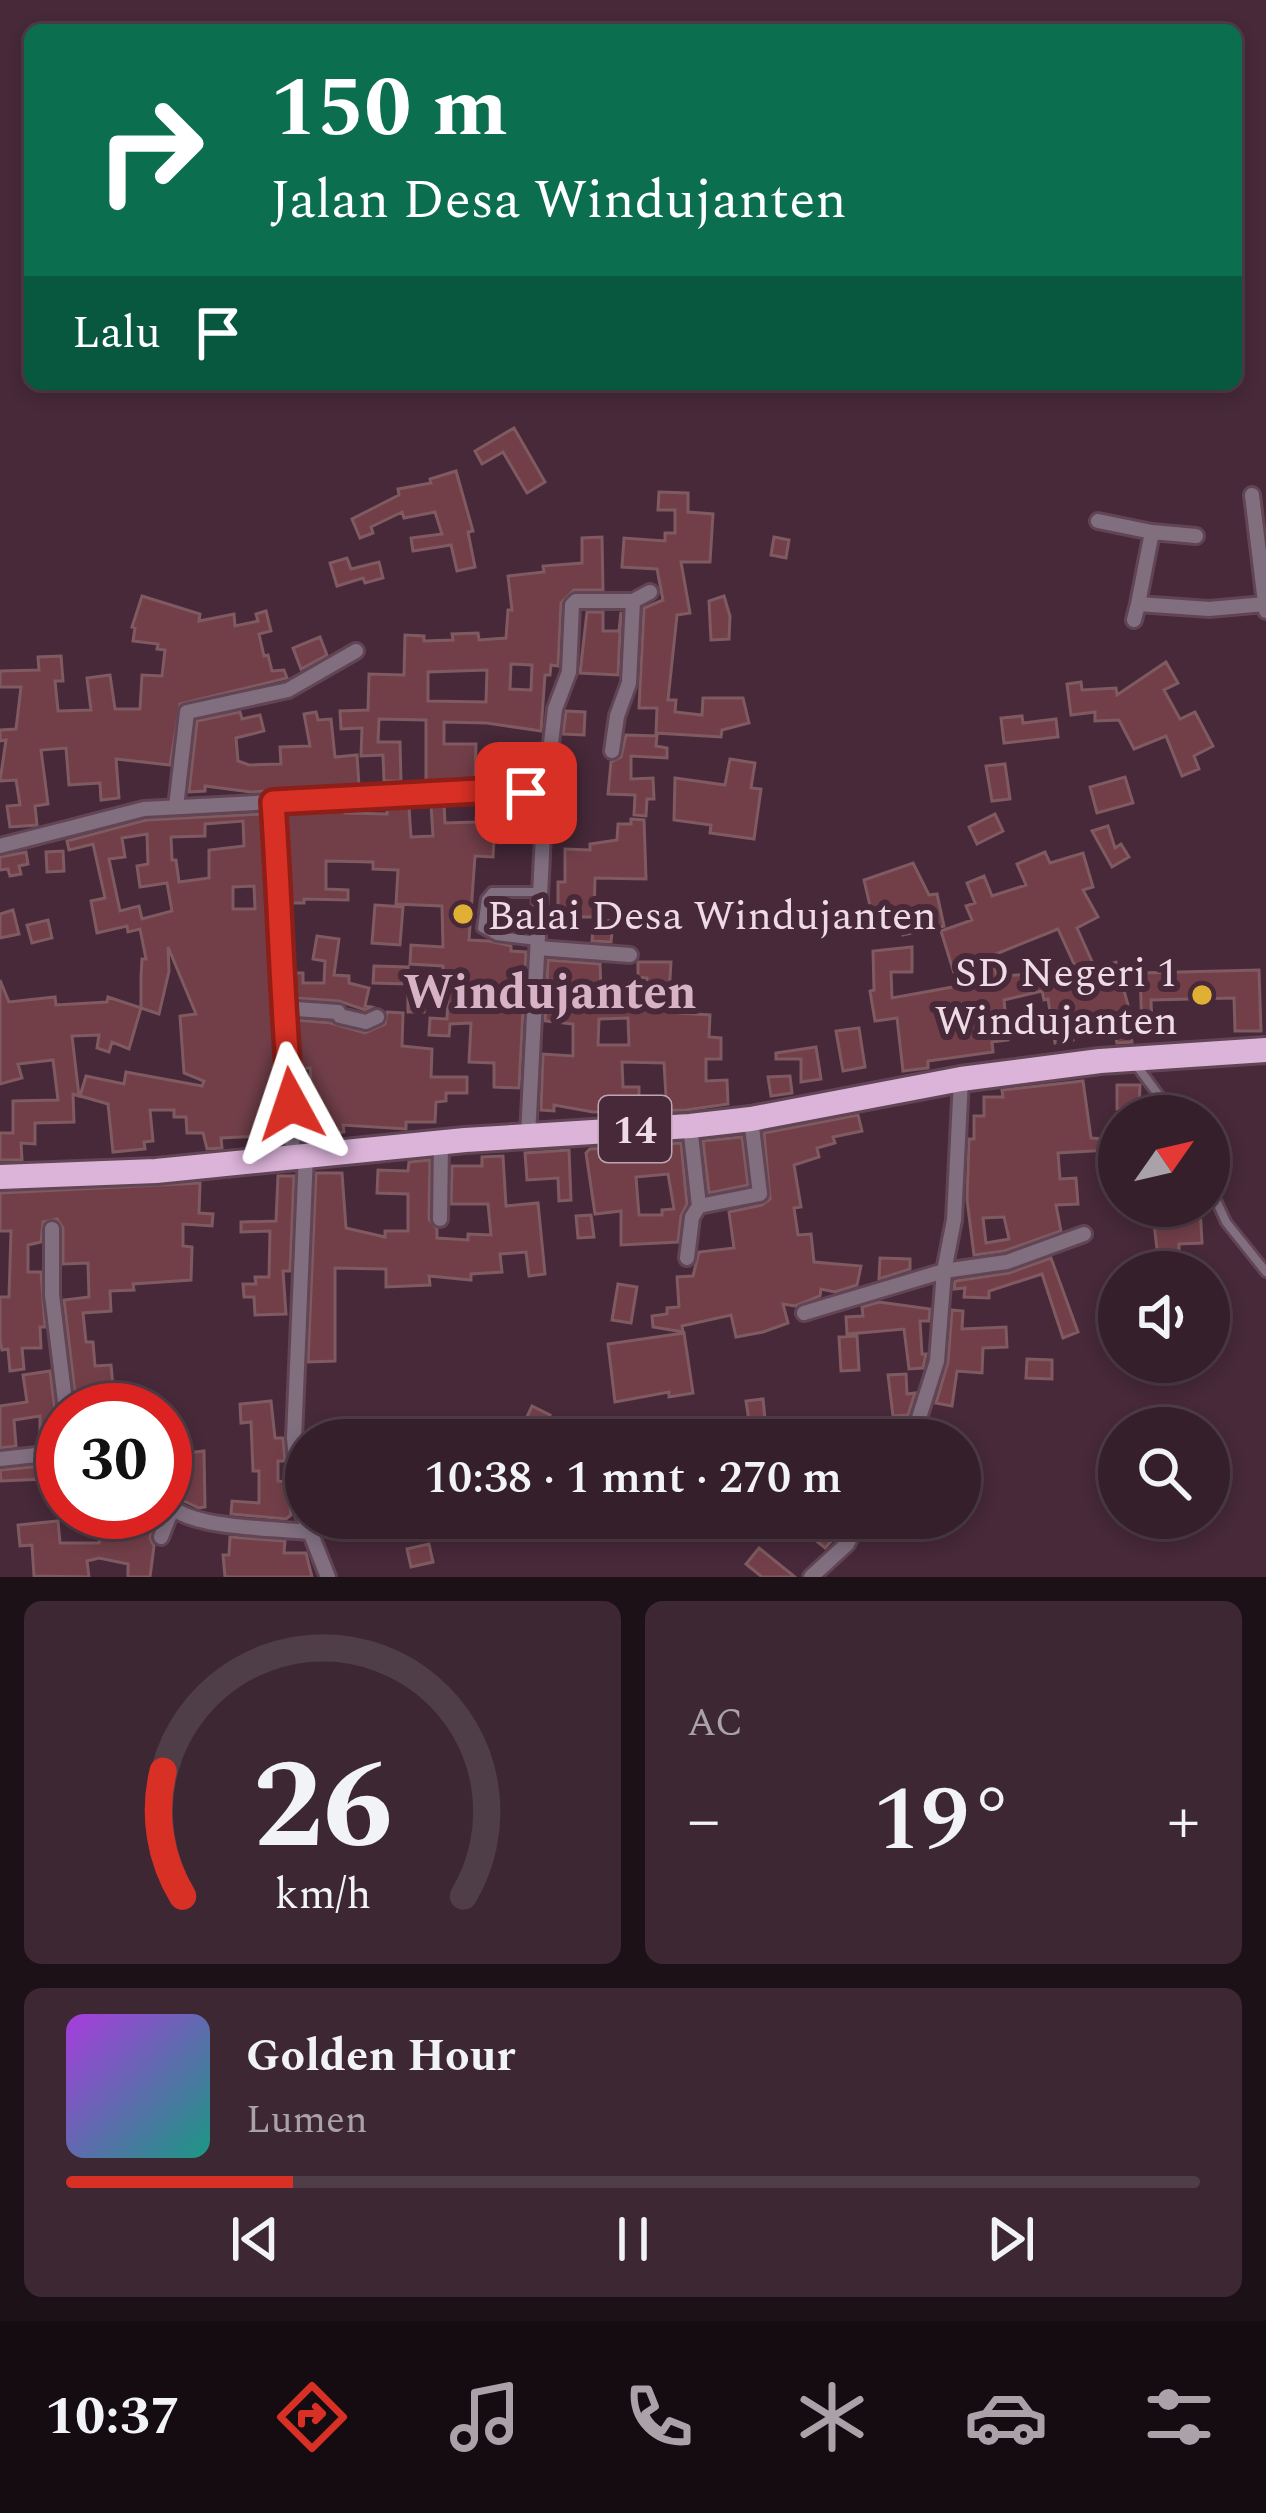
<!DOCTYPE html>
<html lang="id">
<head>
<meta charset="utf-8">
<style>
  :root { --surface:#351f2b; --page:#3d2733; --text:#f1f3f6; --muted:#aaa2a9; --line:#4f3d47; --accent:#d93025 }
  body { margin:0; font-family:Spectral,serif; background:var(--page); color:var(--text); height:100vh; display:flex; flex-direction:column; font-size:45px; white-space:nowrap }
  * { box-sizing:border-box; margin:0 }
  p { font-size:39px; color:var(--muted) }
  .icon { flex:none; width:66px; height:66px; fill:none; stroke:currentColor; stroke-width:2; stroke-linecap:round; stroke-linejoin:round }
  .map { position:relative; height:1577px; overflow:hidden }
  .side { display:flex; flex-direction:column; gap:24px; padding:24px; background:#1d1118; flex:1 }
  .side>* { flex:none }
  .banner { position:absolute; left:24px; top:24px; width:1218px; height:366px; border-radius:18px; box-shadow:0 6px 18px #0003,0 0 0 3px var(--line); background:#0b6e4f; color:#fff; overflow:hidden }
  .needle { width:78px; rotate:56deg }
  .controls { position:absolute; left:1098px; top:1095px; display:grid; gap:24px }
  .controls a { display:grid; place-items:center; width:132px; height:132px; border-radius:50%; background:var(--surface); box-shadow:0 6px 18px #0003,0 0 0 3px var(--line); font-size:60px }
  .speed { position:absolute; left:36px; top:1383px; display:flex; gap:24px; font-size:60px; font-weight:700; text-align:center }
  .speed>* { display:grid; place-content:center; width:156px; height:156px; border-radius:50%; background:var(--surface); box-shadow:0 6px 18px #0003,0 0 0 3px var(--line); line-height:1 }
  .speed .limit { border:18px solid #d22; background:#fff; color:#111 }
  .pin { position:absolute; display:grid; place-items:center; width:102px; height:102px; color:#fff; margin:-51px; border-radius:24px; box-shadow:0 6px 18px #0006 }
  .me { position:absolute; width:132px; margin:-66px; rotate:355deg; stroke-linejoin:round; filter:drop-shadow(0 0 9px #0008) }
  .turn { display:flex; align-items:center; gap:42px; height:252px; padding:0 48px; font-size:54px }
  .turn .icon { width:156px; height:156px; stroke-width:2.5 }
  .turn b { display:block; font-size:84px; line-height:102px }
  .then { display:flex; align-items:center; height:114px; padding:0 48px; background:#0003; gap:24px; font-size:45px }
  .big { font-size:90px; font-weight:600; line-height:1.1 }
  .side .card { flex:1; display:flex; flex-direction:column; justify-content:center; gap:18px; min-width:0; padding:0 42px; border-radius:18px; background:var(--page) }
  .side .dial { align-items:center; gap:0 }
  .dial svg { height:312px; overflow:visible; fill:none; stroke:var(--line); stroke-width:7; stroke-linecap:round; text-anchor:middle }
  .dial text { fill:var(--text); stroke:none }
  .song { display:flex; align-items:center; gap:36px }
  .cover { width:144px; height:144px; border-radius:18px; background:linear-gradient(135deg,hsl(280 70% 55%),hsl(170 70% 35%)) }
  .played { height:12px; border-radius:6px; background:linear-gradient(90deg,var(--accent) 20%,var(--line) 20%) }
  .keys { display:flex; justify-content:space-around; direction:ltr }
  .heat { display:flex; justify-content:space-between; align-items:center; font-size:66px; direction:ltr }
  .side .tiles { flex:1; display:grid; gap:24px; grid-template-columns:1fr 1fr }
  .card:last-child { grid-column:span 2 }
  .trip { position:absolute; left:285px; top:1419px; width:696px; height:120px; border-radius:60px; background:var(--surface); box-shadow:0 6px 18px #0003,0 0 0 3px var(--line); font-weight:600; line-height:120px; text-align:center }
  .dock { display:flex; height:192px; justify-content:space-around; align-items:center; background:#150c11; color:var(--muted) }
  .dock .icon { width:84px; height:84px }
  .dock .current { color:var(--accent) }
  .dock b { font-size:54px; color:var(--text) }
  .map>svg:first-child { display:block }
</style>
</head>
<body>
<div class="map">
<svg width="1266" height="1577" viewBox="0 0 1266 1577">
  <rect width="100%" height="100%" fill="#472939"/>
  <!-- building -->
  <path fill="#723f49" stroke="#7f5a60" stroke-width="3" fill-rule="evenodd" d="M514,428l31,54 -18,11 -24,-41 -21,12 -7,-13z
    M456,471l17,60 -5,1 7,35 -18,4 -6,-26 -38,6 -2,-13 31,-4 -7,-22 -31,6 -2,-6 -31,15 2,6 -13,5 -8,-19 47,-24 -1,-6 33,-6 -1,-4z
    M659,492l29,1v19l25,2 -3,48h-29l9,51 -13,2 -9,85h8l-1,12 27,3 1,-17h40l6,25 -27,7 -1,7 -65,-4 1,-25h-18l5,-100 19,-8 -6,-31 -35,-2 2,-29 41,3v-8h10v-23h-17z
    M602,537l1,53h-29l-13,13 -3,63 -7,-1 -1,10h-5l-4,56 -54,-8 -43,-1v22h32l-1,36 -49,3v-63l-47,-1 -1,23h22l1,39h-17l-1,-26 -22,1 1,-28 -21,1 -1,-18 28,-1 1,-36 35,1 1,-40 19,1v5l29,-1 -1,-6 26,-1 1,7 27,-2 2,-28h4l-4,-34 36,-4 -1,-6 39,-3v-25zM511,664l21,1 -1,25 -21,-1zM487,670l-1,32 -58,-1v-29z
    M774,537l15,3 -3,18 -15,-3z
    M347,558l4,11 28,-7 4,16 -18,5 -2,-5 -26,8 -7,-23z
    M142,596l58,18 -1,7 35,-7 1,12 23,-5 -2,-7 10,-3 5,20 -12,3 5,22 4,-1 4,16 12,-1 3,8 -107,26 -10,61 -54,-6 3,39 -18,2 -1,-17 -31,2 -3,-37 -25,2 7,54 -13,2 2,19 -27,2 -3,-21 13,-1 -4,-25 -16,1 6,-41 -6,1v-11l16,-1 5,-42h-21v-16l39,-1 -1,-13 23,-1 2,25h-8l3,30 33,-1 -4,-32 23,-3 5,34h25l2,-34 20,1 3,-26 -8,-1 1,-5 -25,-3 2,-13 -3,-1z
    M724,596l6,20 -1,23 -18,1 -2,-39z
    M587,612h16v19h16l2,-19 -3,63 -38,-2z
    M320,637l7,18 -26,14 -8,-21z
    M1166,662l12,21 -14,7 16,29 15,-7 18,34 -19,10 5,13 -17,7 -16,-40 -32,13 -15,-29 -24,1v-9l-24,3 -4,-31 14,-2 1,8 34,-2 1,7z
    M566,711l19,1 -1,23 -21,-1z
    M240,712l2,7 18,-4 4,16 -28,7 2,23 11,4 32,-1 -1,-17 30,-1 -6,-32 12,-2 2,8 13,-1 4,38 22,-2 2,31 -108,6 -46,-6v5l-16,1 8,-71z
    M1022,716l1,7 33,-4 2,18 -54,6 -3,-25z
    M626,735l31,1 -1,10 11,2v10l-36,-2v23l22,-1 1,21h-7l-1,17 -12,-1 1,-20 -27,-1 3,-32 10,-5z
    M522,746h17l-4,37 -21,-3z
    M730,759l25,4 -4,25 10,1 -7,50 -44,-6 1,-8 -37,-5 1,-42 50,7z
    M1005,764l5,35 -18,2 -6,-35z
    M1125,777l8,26 -36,10 -7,-26z
    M496,801l-3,56 -18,-1 -6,84 20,1 22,5v5l15,1 -7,136 -25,-1v-24l-25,-1 2,-39 -21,1 -1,12 -20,-1 1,-17 17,1 2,-47h-6v-6l-33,-2 1,-19 32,2 -1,-41 -46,-2 2,-34 -25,-1v-7l-47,-1v28l22,1v10l-44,-1v4h-14l-5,-90 60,-4v4l42,1v-6l22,-1 2,30 22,-1 -2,-31 13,-1 1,19 31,-1 1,-20z
    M262,814l16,321 -57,3 1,10 -15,1 -4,-16h-16l-1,-16h-12v-7h-24l3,31 -9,1 1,7 -32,3 -5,-48 -28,-8 6,-20 38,8 2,-12 76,14 2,-5 -20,-8 -4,-57 16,-2 -28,-67 1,24 -10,43 -18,-6 -12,41 -17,-7 -3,10 -12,-4 2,-13 -27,1 7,60 -6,-2 1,28 -39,1v21l-14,-1 1,17h-22v-27h13v-32l45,-1 -5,-40 -35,4 4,14 -22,6v-104l9,22 46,-5 1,8 51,-3 1,-5 33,11v-31l1,-18h4l-6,-30 -12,3 -1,-6 -30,7 -6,-32 14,-3 -12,-54 -24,6 -2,-9 79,-21zM243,821l1,25 -35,4v28l-30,4 -3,-22h-4l-1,-23 34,-1v-12zM147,834l1,30 -11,2 3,21 27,-4 5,28 -30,8 -3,-13 -19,5 -11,-52 16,-2 -3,-19zM254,886l1,23h-22v-22z
    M995,814l8,17 -26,13 -8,-17z
    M631,819l13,1 2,59 -51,-1 -1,39h-36v-35h7v-33l25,1v-6l27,-4 1,-16h13z
    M1108,826l7,22 6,-4 8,13 -17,10 -20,-36z
    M63,851l1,20 -17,1 -1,-20z
    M26,852l2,12 -9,2 2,8 -11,2 -2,-7 -8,1v-13z
    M1045,852l5,11 33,-10 10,34 -10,3 15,27 -21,11 18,40 21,-6 19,68h-5l2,12 -15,1 -5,-26 -42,10 3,13 -18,3 -7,-44 -4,1 -2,-9 -38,9 4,40 -16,2 1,10 -65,9v7l-25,3 -6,-53 -22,3 -5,-30 4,-1 -1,-39 39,-4v25h-21l1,26 66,-12 -17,-55 31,-11 -6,-14 9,-3 -8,-20 17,-7 8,20 34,-11 -9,-21zM1058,929l16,35 -39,10 -38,2 -6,-20z
    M913,863l16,32 8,-1 7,32 -41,9 -3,-19 -26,7 -10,-43z
    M375,905l28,2 -3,38 -28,-2z
    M13,910l6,24 -19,4v-24z
    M594,919l19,2 -2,21 -19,-1z
    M48,920l4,18 -20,5 -5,-18z
    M317,936l22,3 -5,36 15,1v7l20,5 -4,18 6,1 -6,3 -26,-9 -44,-3 -1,-25h9v10h21l1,-22 -12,-2z
    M548,960l52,4 1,26 21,1v10l24,1 1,-24 -9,-1v-15h33l-2,33 12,1 -1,17 30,2 -1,22 12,1v21h-15v22l21,-1 1,24 -42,6 -93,2 -39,-7v6l-13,-1 2,-56 30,2v-32l-28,-3zM628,1018l1,27h-31l1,-26zM622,1062l42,1 2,34h-27v-10h-16z
    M374,966l34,1 -1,17 -34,-1z
    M1259,970l2,61h-26l-1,-33 -83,2 1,30h-10l-2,-57z
    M408,993h17l-1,19h-16z
    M387,1012l16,1 -1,33 30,3 -1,28h36v16h-21v8l-10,1 -1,20h-29v7l-63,-4 1,7 -37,5 -5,-30 11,-2 -3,-37 -11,1 -2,-49 34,3 34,10 20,-9z
    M859,1028l6,39 -22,4 -7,-40z
    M816,1047l5,32 -20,3v-23h-25v-6z
    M790,1076l2,17 -21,3 -3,-19z
    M1083,1081l8,57 28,2v28l-12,-1 1,-17 -50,3 2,26 16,-1 2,26 -22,1 5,26 -57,20 -30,4 -7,-55 2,-61h5v-23h10v-19h19l-1,-7zM1004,1217l5,22 -23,4 -3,-25z
    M1117,1085h23l-1,24h-22z
    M858,1115l4,16 -29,6 2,6 -18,5 2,9 -25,8 7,42 -7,1 4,27 13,-1 3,28 47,4 -4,19 -22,7 -14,-3 -1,7 -25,10 -12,-2 5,19 -25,9 -27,5 -5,-22 -49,11 1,6 -30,-5 -1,-11 15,-2v-6l12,-1 -2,-30 16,-1 6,-24 35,-4 -5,-36 33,-7 8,-6 -6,-66z
    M742,1137l6,48 -39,8 -6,-52z
    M681,1143l6,61 -6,12 -3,26 -57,3v-34l-26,3 -9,-61 4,-4zM668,1174l6,35 -12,1v5h-23l-3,-38z
    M569,1150l2,50 -12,1 -1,-23 -31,2 -2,-27z
    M503,1156l3,50 32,-3 7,71 -16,2 -3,-24 -26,2 2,18 -31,2v6l-42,-4 1,9 -44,2v-18l-51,-1v93l-27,1 8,-189h26l4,55 39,9v-6h23v-37l-31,-1 1,-23 30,1 1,-9 21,-2 -1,59 8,10v9l31,2v-6l23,1 -3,-31h-37l1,-38h30v-9z
    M278,1176h16l-4,95h-7l3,43 -31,1 -1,-18h-10l-1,-13h13l-1,-7h14l1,-46 -29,1v-10l35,-1z
    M200,1183l-1,30 14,1 -1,12 -29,-2v22l9,1 -1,33 -58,4 1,6 -24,1 1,20 -28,2 3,29h7l2,24 16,-1 3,31 34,-2 1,16h-72l-13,-110 25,-3 -1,-34 -25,1v-36l-6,-9 -14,3 -2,20 -13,3v27h13l4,55h-5l1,21h-19l2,21 -14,2 -2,-22 -6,1 -2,-10v-43h9l2,-66h-11v-38z
    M1180,1206h20l2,37 -23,1v12l-21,1 -5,-41 27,-4z
    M591,1215l3,22 -16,1 -2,-22z
    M880,1258l30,1v10l-31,10z
    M1051,1258l27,74 -15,6 -21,-64 -53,17v7l-25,-1 1,-9 -11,1 1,-8 54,-8z
    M618,1284l19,3 -6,36 -19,-3z
    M879,1302l51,7 -1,12h-9l2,33h4l-3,14 -14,1 -5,-40 -57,5 -1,-17 17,-1 -1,-9z
    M952,1310l11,1 -1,18 44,-2 1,20 -24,1 -1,25 -25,-2 -5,35 -16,-3 12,-41z
    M684,1333l9,60 -24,4v-5l-54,10 -7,-58z
    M857,1336l2,34 -18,1 -2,-34z
    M1027,1359l25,1v19l-26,-1z
    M50,1371l5,40 8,10v20l-23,2v-27l-26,4 2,26 -16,2v-42l27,-4 -4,-27z
    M906,1374l1,20 8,-1 -7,22 -15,1 -5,-41z
    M763,1399l2,20 -16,2 -3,-20z
    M271,1401l4,37h8l2,23h-7v20l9,1 4,33 -5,4 -55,-5 1,-13 27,2v-32h-6l-2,-49 -10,1 -1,-19z
    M532,1406l18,9 -8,17 -18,-9z
    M469,1420l1,5 21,1 -1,14h-39l-3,-18z
    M370,1427h23l1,13h-24z
    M204,1451l1,56 -6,1 -17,-8 1,-26 -12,-19z
    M42,1466l2,13 -43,2 -1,-11z
    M46,1472h17v21l-18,-1z
    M131,1514l25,4 -6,20 4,8 -4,31h-22v-13l-29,-6 -12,3 2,16 -55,-1 -2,-31 -12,1 -2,-21 40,-4 2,22h39l2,-16 28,4z
    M362,1518h42v4l-39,10z
    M828,1521l13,10 -16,17 -11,-9z
    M230,1537l55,4 -1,12h22l6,24h-87l-2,-22h6z
    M429,1544l4,18 -22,5 -4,-18z
    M759,1548l36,29h-33l-16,-13z"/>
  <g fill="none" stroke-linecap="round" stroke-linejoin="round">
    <defs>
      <path id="service" d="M537,941l-40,-5 -15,-8 4,-29 6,-7h46
        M1137,1066l37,50
        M1209,1185l17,37 40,50"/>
      <path id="minor" d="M1252,495l14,116
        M1098,521l54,11
        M1138,604l14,-72 44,4
        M1134,620l4,-16 71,5 56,-5
        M612,751l5,-35 12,-33 4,-82
        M545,795l10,-86 14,-37 3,-67 4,-4h57l17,-9
        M273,802l20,354
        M176,807l11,-95 101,-22 68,-39
        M0,846l144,-37 353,-19 48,5 -17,341
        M538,948l92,7
        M282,1008l56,4 2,4 26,6 11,-5
        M306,1154l-12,284 7,71 27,68
        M699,1206l61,-12 -9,-75
        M440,1219l1,-77
        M52,1229v66l14,115
        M687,1258l5,-41 7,-11 -9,-80
        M804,1313l140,-42 10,-51 7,-141
        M912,1440l25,-79 7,-90 63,-9 77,-28
        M0,1459l63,-7
        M165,1470l7,7 -2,29c25,23 103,22 138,26
        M161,1537l11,-28
        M811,1577l36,-33 13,-26"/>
      <path id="trunk" d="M0,1177l156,-6 309,-31 225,-14 61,-7 210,-40 139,-18 166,-11"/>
    </defs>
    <!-- service casing -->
    <use href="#service" stroke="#624555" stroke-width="14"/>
    <!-- minor casing -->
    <use href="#minor" stroke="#624555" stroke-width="20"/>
    <!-- trunk casing -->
    <use href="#trunk" stroke="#624555" stroke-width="30"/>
    <!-- service -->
    <use href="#service" stroke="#816f80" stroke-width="8"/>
    <!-- minor -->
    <use href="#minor" stroke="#816f80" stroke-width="14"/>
    <!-- trunk -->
    <use href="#trunk" stroke="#dcb4da" stroke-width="24"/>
  </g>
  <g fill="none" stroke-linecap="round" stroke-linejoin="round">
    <defs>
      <path id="route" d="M291,1104c-9,-100 -11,-201 -18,-302l224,-12 29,3"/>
    </defs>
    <!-- route casing -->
    <use href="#route" stroke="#8d1f18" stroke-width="30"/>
    <!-- route -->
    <use href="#route" stroke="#d93025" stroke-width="21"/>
  </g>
  <!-- markers -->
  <g fill="#dfb034" stroke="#472939" stroke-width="4.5">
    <circle cx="463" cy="914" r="12"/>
    <circle cx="1202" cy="995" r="12"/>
  </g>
  <g text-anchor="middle" stroke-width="12" stroke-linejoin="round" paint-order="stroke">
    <!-- shield labels -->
    <rect fill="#472939" stroke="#bda6b1" stroke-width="3" x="599" y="1096" width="72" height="66" rx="9"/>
    <g font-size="39" font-weight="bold" fill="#efdbe5">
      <text x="635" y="1143">14</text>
    </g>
    <!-- poi labels -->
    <g font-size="42" fill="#efdbe5" stroke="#472939" text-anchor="start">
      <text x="487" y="929">Balai Desa Windujanten</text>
      <text x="1178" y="986" text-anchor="end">SD Negeri 1<tspan x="1178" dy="48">Windujanten</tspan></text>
    </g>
    <!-- quarter labels -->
    <g font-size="48" font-weight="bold" fill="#d8b2c5" stroke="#472939">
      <text x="550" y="1008">Windujanten</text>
    </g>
  </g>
</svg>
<div class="controls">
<a><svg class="needle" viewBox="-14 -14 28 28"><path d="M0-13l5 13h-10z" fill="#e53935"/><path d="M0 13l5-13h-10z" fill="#aaa2a9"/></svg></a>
<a><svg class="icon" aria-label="sound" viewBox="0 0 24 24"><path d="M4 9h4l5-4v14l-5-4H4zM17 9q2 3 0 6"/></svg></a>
<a><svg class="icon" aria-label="search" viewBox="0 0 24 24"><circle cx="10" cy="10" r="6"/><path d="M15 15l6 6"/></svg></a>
</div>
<div class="speed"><div class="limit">30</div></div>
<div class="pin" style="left:526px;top:793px;background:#d93025"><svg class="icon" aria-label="arrive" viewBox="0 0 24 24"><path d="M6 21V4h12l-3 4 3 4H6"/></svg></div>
<svg class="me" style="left:291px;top:1104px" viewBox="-20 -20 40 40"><path d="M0-17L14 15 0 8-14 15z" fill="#d93025" stroke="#fff" stroke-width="4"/></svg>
<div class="trip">10:38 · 1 mnt · 270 m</div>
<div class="banner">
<div class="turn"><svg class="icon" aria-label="right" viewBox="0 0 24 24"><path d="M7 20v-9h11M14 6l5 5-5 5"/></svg><div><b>150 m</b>Jalan Desa Windujanten</div></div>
<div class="then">Lalu<svg class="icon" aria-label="arrive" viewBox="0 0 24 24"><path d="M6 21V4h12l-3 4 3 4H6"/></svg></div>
</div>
</div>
<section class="side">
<div class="tiles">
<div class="card dial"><svg viewBox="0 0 100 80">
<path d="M14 69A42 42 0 1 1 86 69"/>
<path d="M14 69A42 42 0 0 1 9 37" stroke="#d93025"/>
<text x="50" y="56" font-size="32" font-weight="700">26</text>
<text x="50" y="72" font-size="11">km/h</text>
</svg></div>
<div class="card"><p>AC</p>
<div class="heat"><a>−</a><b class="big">19°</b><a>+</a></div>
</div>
<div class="card">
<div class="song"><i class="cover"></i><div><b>Golden Hour</b><p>Lumen</p></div></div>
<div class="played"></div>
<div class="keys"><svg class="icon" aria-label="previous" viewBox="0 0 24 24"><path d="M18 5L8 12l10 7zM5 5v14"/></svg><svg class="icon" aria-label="pause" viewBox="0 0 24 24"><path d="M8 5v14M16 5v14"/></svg><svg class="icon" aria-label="next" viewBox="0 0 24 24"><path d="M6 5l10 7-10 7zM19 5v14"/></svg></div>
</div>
</div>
</section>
<nav class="dock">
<b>10:37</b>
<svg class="icon current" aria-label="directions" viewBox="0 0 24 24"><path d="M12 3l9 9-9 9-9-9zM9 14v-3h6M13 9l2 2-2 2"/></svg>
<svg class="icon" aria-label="music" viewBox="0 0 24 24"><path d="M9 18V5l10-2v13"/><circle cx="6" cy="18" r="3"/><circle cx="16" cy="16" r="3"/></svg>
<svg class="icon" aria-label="phone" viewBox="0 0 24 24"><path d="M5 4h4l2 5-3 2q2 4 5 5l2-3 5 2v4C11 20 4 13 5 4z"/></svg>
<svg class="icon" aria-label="climate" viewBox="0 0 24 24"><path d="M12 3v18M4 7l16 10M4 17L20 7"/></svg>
<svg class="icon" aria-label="car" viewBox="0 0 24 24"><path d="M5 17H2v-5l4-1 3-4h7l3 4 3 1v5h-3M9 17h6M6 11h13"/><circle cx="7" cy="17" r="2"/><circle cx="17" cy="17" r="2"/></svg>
<svg class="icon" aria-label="filters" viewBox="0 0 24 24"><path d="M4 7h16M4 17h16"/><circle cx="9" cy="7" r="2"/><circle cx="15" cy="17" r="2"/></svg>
</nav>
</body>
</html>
